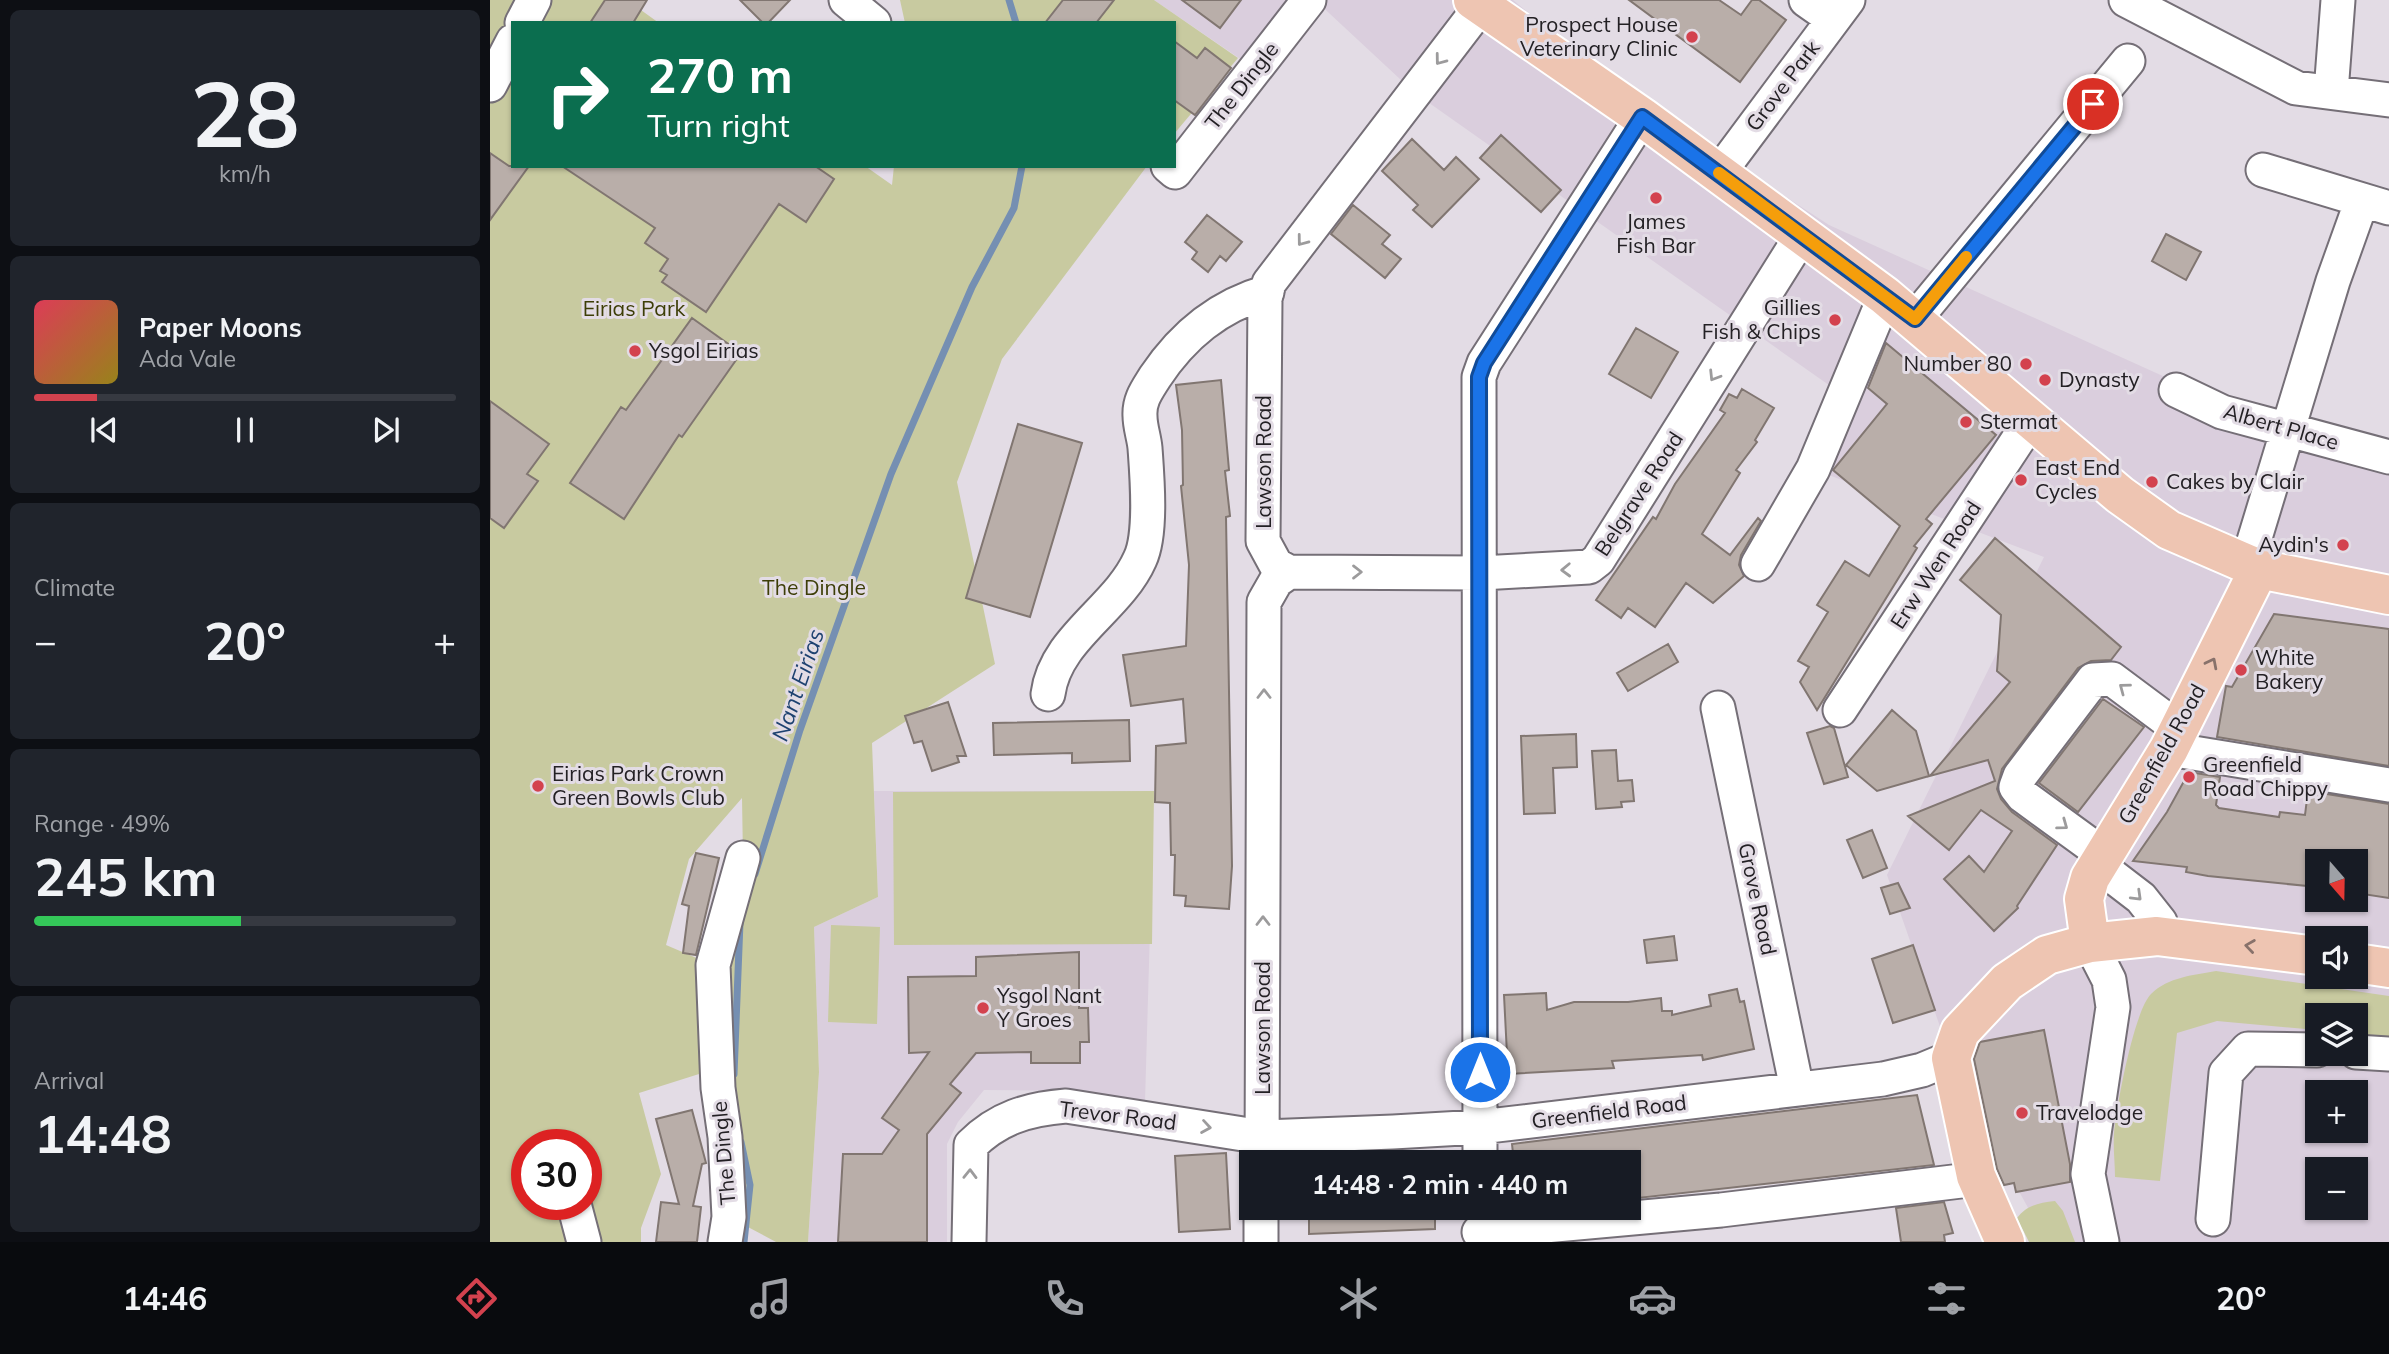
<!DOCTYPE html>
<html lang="en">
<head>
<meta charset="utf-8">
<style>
  :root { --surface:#171b24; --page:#20242c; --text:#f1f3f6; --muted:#9ea1a6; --line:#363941; --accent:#d3424e }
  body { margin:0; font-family:Mulish,sans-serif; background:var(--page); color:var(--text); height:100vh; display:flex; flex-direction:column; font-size:26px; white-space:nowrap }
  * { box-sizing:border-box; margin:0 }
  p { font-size:23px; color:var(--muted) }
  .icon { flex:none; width:38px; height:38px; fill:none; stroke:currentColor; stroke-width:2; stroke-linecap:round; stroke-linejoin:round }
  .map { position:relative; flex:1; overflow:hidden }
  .drawer { display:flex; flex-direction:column; gap:10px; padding:10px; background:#0d0f14; width:490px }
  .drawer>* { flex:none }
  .banner { position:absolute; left:21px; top:21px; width:665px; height:147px; border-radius:0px; box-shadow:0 2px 5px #0004; background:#0b6e4f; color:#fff; overflow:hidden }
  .needle { width:46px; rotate:160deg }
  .buttons { position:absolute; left:1815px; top:849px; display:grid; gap:14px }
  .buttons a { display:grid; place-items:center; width:63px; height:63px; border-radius:0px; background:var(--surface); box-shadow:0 2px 5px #0004; font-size:35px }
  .speed { position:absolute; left:21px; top:1129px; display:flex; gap:14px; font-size:35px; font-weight:700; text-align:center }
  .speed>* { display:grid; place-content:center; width:91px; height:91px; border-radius:50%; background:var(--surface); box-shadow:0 2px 5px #0004; line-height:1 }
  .speed .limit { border:10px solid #d22; background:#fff; color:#111 }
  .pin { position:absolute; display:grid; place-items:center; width:60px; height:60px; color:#fff; margin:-30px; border:4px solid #fff; border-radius:50%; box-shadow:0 2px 7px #0007 }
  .me { position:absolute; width:77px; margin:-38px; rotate:0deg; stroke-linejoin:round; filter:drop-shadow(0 0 5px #0008) }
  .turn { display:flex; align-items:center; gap:24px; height:147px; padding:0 21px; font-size:32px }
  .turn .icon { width:91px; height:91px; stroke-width:2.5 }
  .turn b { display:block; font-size:49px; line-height:60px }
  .big { font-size:52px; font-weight:700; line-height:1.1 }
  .drawer .widget { flex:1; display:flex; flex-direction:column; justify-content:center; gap:10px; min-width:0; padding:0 24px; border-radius:10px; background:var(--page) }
  .drawer .dial { align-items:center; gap:0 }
  .dial b { font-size:91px; line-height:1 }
  .song { display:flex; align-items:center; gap:21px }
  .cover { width:84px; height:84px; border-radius:10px; background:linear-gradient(135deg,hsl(350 70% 55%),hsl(50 70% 35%)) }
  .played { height:7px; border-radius:4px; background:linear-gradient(90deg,var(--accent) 15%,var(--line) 15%) }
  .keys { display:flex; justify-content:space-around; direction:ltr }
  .heat { display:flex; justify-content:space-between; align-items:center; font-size:38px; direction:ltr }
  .charge { height:10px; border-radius:5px; background:linear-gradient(90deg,#34c759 49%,var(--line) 0) }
  .trip { position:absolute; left:749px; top:1150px; width:402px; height:70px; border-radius:0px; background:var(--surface); box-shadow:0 2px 5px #0004; font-weight:700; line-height:70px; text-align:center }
  .dock { display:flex; height:112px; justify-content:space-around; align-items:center; background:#090b0e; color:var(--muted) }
  .dock .icon { width:49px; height:49px }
  .dock .selected { color:var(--accent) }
  .dock b { font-size:32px; color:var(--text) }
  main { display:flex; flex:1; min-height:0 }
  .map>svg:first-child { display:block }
</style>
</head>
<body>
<main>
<section class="drawer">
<div class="widget dial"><b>28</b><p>km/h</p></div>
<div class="widget">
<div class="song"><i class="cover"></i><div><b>Paper Moons</b><p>Ada Vale</p></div></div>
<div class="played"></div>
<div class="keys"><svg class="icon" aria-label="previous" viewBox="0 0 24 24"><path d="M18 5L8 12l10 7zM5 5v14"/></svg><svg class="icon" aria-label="pause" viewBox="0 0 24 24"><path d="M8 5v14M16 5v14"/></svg><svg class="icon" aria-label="next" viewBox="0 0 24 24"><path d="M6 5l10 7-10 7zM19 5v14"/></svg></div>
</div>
<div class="widget"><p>Climate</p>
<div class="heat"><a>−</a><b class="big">20°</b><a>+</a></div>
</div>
<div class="widget"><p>Range · 49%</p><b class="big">245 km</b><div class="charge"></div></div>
<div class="widget"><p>Arrival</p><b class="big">14:48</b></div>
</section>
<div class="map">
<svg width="1899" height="1242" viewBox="0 0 1899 1242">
  <rect width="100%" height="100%" fill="#e3dce5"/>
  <!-- built -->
  <path fill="#dacedd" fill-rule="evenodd" d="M664,0h155l-54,69z
    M825,0h198l110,91 206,134 453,205 107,27v785h-342l-52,-94 -44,-90 -64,-183 157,-318 -231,-88 30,-74 -428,-302zM1827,861h39v39h-39zM1827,938h39v38h-39zM1827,1015h39v39h-39zM1827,1092h39v38h-39zM1827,1169h39v39h-39z
    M384,791h280l-9,311 -67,-11 -94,-1 -26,32 -11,22v98h-139l11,-170 -5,-145 64,-30z"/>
  <!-- green -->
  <path fill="#c8caa0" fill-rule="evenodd" d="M0,0h137l32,23h-146v143h352l27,19 2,-19h253l-145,193 -45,123 38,182 -123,79 6,154 -64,30 5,145 -11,170h-32l-47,-25 -11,-149 -79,25 22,81 -20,54v14h-151zM252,798l1,60 -30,107 -47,-20 23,-86zM37,1144h59v60h-59z
    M410,0h254l84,58 -64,76v-111h-269z
    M664,791l-2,153 -258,1 -1,-153z
    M341,925l49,2 -3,97 -49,-2z
    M1726,971l173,25v41l-33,-3v-19h-39v15l-100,-9 -40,12 -17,148 -45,-4c0,-14 -2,-29 -1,-43 2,-26 20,-123 37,-140 17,-17 43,-19 65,-23z
    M1565,1201l8,10 12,31h-46l-12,-24c10,-13 22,-15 38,-17z"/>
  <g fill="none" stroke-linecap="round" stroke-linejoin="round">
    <!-- stream -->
    <path stroke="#758fb2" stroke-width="7" d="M519,0l7,23
      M265,874l45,-144 91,-256 81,-187 42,-79 8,-42
      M244,1074l6,-152
      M251,1142l9,43 -6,57"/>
  </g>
  <!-- building -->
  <path fill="#b9aea9" stroke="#817671" stroke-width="2" d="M115,0h42l-14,23h-43z
    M250,0h50l-22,23h-5z
    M573,0h51l-18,23h-51z
    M692,0h59l-21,28z
    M1139,0h90l22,15 11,-15h7l27,20 -46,62z
    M684,41l23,17 8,-10 26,20 -36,47 -21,-15z
    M1011,135l60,55 -20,22 -61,-54z
    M922,139l32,31 12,-13 23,22 -47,48 -19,-17 5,-5 -36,-34z
    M0,153l19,13h20l-39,54z
    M72,166h253l19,13 -28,43 -27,-18 -73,108 -44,-30 5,-7 -7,-4 8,-12 -23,-16 10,-15z
    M863,205l37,30 -8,9 19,15 -16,19 -54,-44z
    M717,215l35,27 -16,19 -6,-5 -12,16 -16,-13 5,-7 -12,-10z
    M1676,234l35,18 -15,28 -34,-19z
    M202,318l49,35 -59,84 -3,-2 -55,84 -54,-36 51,-76 5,3z
    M1146,328l42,24 -27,46 -42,-24z
    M1396,343l110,92 -70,84 6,5 -18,22 3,2 -100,162 -17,-28 9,-15 -11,-6 30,-49 -11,-7 28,-44 24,15 31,-50 -67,-56 54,-66 -19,-16z
    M731,380l8,90 -4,1 5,45 -4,1 6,349 -3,43 -44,-3 1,-10 -12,-1 1,-40h-4l-1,-52 -15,-1 1,-56 30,-3 -3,-44 -52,7 -8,-51 63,-9 3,-81 -8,-79 2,-1 -1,-55 -6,-45z
    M1252,389l32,19 -19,32 2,2 -21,28 4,3 -38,61 28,21 28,-37 3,3 -20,34 -2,10 5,11 -31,27 -27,-20 -31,44 -27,-19 -7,10 -25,-18 57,-83 3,2 19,-35 50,-71 -5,-3 9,-16 8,4z
    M0,401l59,43 -22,30 11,7 -34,47 -14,-10z
    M528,424l64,19 -52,174 -64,-19z
    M1505,538l126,109 -10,13 -20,1 -13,7 -76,101 -5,20 4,10 11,13 45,33 -40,61 1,2 -24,23 -50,-52 25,-23 15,16 28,-41 -31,-21 -32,40 -41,-34 87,-35 -7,-21 -58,16 80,-94 -13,-11 4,-56 -41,-35z
    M1784,614l115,15v137l-172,-29 9,-51 6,1z
    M1178,644l10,18 -50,29 -11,-18z
    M1613,699l41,28 -66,85 -39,-29z
    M458,702l18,54h-9l2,6 -27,9 -10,-30 -8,2 -9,-27z
    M1402,710l24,21 13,45 -52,15 -31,-26z
    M639,720l1,41 -58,2v-10l-78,2 -1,-32z
    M1340,726l4,2 14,49 -24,7 -17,-51z
    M1086,734l1,33 -24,1 2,45 -31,1 -3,-78z
    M1126,750l2,31 14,-1 2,21 -13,1 1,5 -26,2 -4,-58z
    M1699,772l31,5 -4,28 3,3 60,9 1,-5 25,3 3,-24 81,13v94l-33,-5v-32h-39v26l-109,-11 -22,-4 1,-5 -54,-6 34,-49z
    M1382,830l15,38 -24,10 -16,-38z
    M206,853l23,5 -23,97 -13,-2 6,-47 -7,-2z
    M1408,883l12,25 -20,6 -9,-26z
    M1184,936l3,24 -30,3 -3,-23z
    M1423,945l22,65 -42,13 -21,-64z
    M589,952v56h9l1,34h-9v21h-49v-11l-55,1 -26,31 11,9 -34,41v108h-89l5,-88h39l17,-24 -17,-12 47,-66 -20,1 -1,-76 68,-1v-19z
    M1247,989l3,13 4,-1 10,48 -51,11 -1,-5 -90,6 2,7 -106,6 -4,-79 42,-2 1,17 27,-8h54l33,-4 1,13h10v4l39,-9 -2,-11z
    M1554,1030l26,134v18l-54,10 -2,-9 -10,2 -7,-16 -23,-110 6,-17z
    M1427,1095l17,70 -305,34v-37h-115l-2,-18z
    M202,1110l14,53 -4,1 -9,42 8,1 -4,35h-41l5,-40 18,2 -23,-85z
    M736,1153l4,76 -51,3 -4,-76z
    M1454,1202l9,31 -9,2 1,7h-44l-5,-34z
    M819,1208h126v21l-126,5z"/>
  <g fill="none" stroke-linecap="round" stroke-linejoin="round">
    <defs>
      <path id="minor" d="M356,0l28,23
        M1316,0l27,19
        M1636,0l170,88 93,12
        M991,6l-212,277 -4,16 -2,242 13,24 13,7 192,1 108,-6 9,-7 204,-325
        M32,23l12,-23
        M0,85l23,-44
        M1841,92l7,-92
        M678,166l7,6 134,-172
        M1773,170l126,38
        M1229,173l129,-173
        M1425,319l213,-258
        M1686,390l46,22 167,45
        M1268,564l55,-95 72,-173
        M1757,564l86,-283 29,-81
        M558,694c7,-56 70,-85 92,-135 12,-25 7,-83 5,-111 -1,-11 -5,-21 -5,-32 -1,-16 7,-26 15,-39 28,-42 63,-71 112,-85
        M1228,708l79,381
        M1350,710l191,-290
        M1679,749l220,36
        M1614,855l-81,-59 -7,-9 4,-11 73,-96 19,-1 67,50
        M1608,865l43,33 19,24 -3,14
        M1600,943l19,37 4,27 -25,167 14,68
        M1866,1052l33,2
        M772,1162l2,-560 12,-21 13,-9
        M990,1162l-1,-785 5,-14 158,-246
        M84,1204l10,38
        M1723,1219l13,-146 22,-24 69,1
        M989,1232l242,-22 240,-29
        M235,1242l4,-25 -4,-80 -7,-49 -5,-123 30,-107
        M479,1242l2,-97c27,-27 57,-36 95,-39l196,31 131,-5 87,-5 403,-48 39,-9 29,-12
        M771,1242v-34"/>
      <path id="major" d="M983,0l169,117 243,179 235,199 49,35 90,39 130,26
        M1600,943l-6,-44 6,-21 79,-129 90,-180
        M1866,963l33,5
        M1515,1242l-29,-66 -25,-118 9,-26 47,-50 40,-27 43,-12 67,-7 160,20"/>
    </defs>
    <!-- minor casing -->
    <use href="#minor" stroke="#756f77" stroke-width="37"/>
    <!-- major casing -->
    <use href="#major" stroke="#fff" stroke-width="42"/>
    <!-- minor -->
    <use href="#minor" stroke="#fff" stroke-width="33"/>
    <!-- major -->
    <use href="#major" stroke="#eec5b2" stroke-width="38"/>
  </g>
  <!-- one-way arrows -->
  <defs><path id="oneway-chevron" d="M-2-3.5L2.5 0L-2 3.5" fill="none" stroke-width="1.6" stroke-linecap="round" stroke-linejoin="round" transform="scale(1.75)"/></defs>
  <g stroke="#9c9b9c">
    <use href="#oneway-chevron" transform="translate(950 60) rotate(127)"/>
    <use href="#oneway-chevron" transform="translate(812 241) rotate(127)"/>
    <use href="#oneway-chevron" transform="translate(1224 376) rotate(122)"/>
    <use href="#oneway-chevron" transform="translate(1076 570) rotate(178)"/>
    <use href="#oneway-chevron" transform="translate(867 572)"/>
    <use href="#oneway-chevron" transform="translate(1634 688) rotate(-143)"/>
    <use href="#oneway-chevron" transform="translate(774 694) rotate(-90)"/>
    <use href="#oneway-chevron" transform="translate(1573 825) rotate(36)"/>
    <use href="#oneway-chevron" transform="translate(1647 896) rotate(44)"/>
    <use href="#oneway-chevron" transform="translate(773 921) rotate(-90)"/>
    <use href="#oneway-chevron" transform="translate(716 1127) rotate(9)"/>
    <use href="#oneway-chevron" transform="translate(480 1174) rotate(-89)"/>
  </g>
  <g stroke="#88726b">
    <use href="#oneway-chevron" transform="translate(1722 663) rotate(-63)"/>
    <use href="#oneway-chevron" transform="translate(1760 946) rotate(-172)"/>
  </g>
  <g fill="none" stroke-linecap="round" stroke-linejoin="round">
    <defs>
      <path id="route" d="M990,1072l-1,-695 5,-14 158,-246 273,202 178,-215"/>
    </defs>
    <!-- route casing -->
    <use href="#route" stroke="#114b97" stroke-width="18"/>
    <!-- route -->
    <use href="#route" stroke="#1a73e8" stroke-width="12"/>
    <!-- slow -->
    <path stroke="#f59e0b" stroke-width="12" d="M1229,173l196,146 51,-62"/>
  </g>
  <!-- markers -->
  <g fill="#d3424e" stroke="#e3dce5" stroke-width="2.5">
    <circle cx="1202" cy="37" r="7"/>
    <circle cx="1166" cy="198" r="7"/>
    <circle cx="1345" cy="320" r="7"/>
    <circle cx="145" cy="351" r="7"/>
    <circle cx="1536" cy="364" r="7"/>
    <circle cx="1555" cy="380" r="7"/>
    <circle cx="1476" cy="422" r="7"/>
    <circle cx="1531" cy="480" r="7"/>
    <circle cx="1662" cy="482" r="7"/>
    <circle cx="1853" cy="545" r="7"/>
    <circle cx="1751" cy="670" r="7"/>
    <circle cx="1699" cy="777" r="7"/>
    <circle cx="48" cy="786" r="7"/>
    <circle cx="493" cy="1008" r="7"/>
    <circle cx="1532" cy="1113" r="7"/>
  </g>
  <g text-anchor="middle" stroke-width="6" stroke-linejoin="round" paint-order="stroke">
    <!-- poi labels -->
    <g font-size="21" fill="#232024" stroke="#e3dce5" text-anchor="start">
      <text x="1188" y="32" text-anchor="end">Prospect House<tspan x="1188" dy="24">Veterinary Clinic</tspan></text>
      <text x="1166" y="229" text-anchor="middle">James<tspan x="1166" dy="24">Fish Bar</tspan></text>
      <text x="1331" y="315" text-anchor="end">Gillies<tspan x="1331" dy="24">Fish &amp; Chips</tspan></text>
      <text x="159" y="358">Ysgol Eirias</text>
      <text x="1522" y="371" text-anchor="end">Number 80</text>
      <text x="1569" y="387">Dynasty</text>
      <text x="1490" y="429">Stermat</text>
      <text x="1545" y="475">East End<tspan x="1545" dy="24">Cycles</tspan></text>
      <text x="1676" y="489">Cakes by Clair</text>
      <text x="1839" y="552" text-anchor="end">Aydin's</text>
      <text x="1765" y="665">White<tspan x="1765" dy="24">Bakery</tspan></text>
      <text x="1713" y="772">Greenfield<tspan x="1713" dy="24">Road Chippy</tspan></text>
      <text x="62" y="781">Eirias Park Crown<tspan x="62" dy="24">Green Bowls Club</tspan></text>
      <text x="507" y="1003">Ysgol Nant<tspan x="507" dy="24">Y Groes</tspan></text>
      <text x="1546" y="1120">Travelodge</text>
    </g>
    <!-- street labels -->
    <g font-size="21" fill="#232024" stroke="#e3dce5">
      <text transform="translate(752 86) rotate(-52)" y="7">The Dingle</text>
      <text transform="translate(1293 86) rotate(-53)" y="7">Grove Park</text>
      <text transform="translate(1791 427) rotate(16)" y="7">Albert Place</text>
      <text transform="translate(774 462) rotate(-90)" y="7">Lawson Road</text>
      <text transform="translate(1149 494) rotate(-57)" y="7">Belgrave Road</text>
      <text transform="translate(1446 565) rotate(-57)" y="7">Erw Wen Road</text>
      <text transform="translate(1672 754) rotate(-61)" y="7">Greenfield Road</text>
      <text transform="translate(1267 899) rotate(78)" y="7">Grove Road</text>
      <text transform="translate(773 1028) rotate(-90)" y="7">Lawson Road</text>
      <text transform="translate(1119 1112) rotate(-7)" y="7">Greenfield Road</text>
      <text transform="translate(628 1116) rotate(7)" y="7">Trevor Road</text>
      <text transform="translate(234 1153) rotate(-95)" y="7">The Dingle</text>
    </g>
    <!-- park labels -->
    <g font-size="21" fill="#3d3e07" stroke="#e3dce5">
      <text x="144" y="316">Eirias Park</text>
      <text x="324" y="595">The Dingle</text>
    </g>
    <!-- water labels -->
    <g font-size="23" font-style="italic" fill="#1e4270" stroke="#e3dce5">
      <text transform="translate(308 685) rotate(-71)" y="8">Nant Eirias</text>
    </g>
  </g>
</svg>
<div class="buttons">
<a><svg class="needle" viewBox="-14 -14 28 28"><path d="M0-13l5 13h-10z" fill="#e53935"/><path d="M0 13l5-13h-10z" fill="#9ea1a6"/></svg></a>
<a><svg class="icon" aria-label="sound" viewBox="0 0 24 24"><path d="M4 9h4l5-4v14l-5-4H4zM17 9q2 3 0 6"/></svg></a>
<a><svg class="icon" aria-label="layers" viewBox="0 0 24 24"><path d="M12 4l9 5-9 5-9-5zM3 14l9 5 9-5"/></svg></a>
<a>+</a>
<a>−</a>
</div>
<div class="speed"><div class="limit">30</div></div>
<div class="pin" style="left:1603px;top:104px;background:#d93025"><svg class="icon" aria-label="arrive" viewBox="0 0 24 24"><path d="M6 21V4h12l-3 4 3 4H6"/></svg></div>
<svg class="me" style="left:990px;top:1072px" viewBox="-20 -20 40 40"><circle r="17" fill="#1a73e8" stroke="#fff" stroke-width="3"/><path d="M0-11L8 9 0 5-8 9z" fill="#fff"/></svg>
<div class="trip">14:48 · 2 min · 440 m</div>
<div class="banner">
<div class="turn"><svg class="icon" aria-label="right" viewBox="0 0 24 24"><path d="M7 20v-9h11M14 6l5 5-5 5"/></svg><div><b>270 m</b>Turn right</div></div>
</div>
</div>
</main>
<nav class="dock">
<b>14:46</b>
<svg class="icon selected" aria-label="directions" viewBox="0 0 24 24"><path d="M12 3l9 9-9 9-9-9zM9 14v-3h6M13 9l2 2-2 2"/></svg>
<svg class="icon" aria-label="music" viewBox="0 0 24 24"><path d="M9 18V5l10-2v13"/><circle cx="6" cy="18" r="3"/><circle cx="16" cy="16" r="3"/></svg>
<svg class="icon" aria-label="phone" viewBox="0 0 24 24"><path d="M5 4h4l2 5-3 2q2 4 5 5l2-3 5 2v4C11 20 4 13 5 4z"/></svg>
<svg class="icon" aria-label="climate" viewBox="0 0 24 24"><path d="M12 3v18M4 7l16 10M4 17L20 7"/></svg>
<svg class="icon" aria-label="car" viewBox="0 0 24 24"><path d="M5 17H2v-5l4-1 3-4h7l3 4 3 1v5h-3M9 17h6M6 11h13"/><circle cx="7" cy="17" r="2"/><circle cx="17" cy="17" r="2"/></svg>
<svg class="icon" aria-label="filters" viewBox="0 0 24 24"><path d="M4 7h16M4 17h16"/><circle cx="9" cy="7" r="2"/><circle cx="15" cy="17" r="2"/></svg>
<b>20°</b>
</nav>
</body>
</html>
